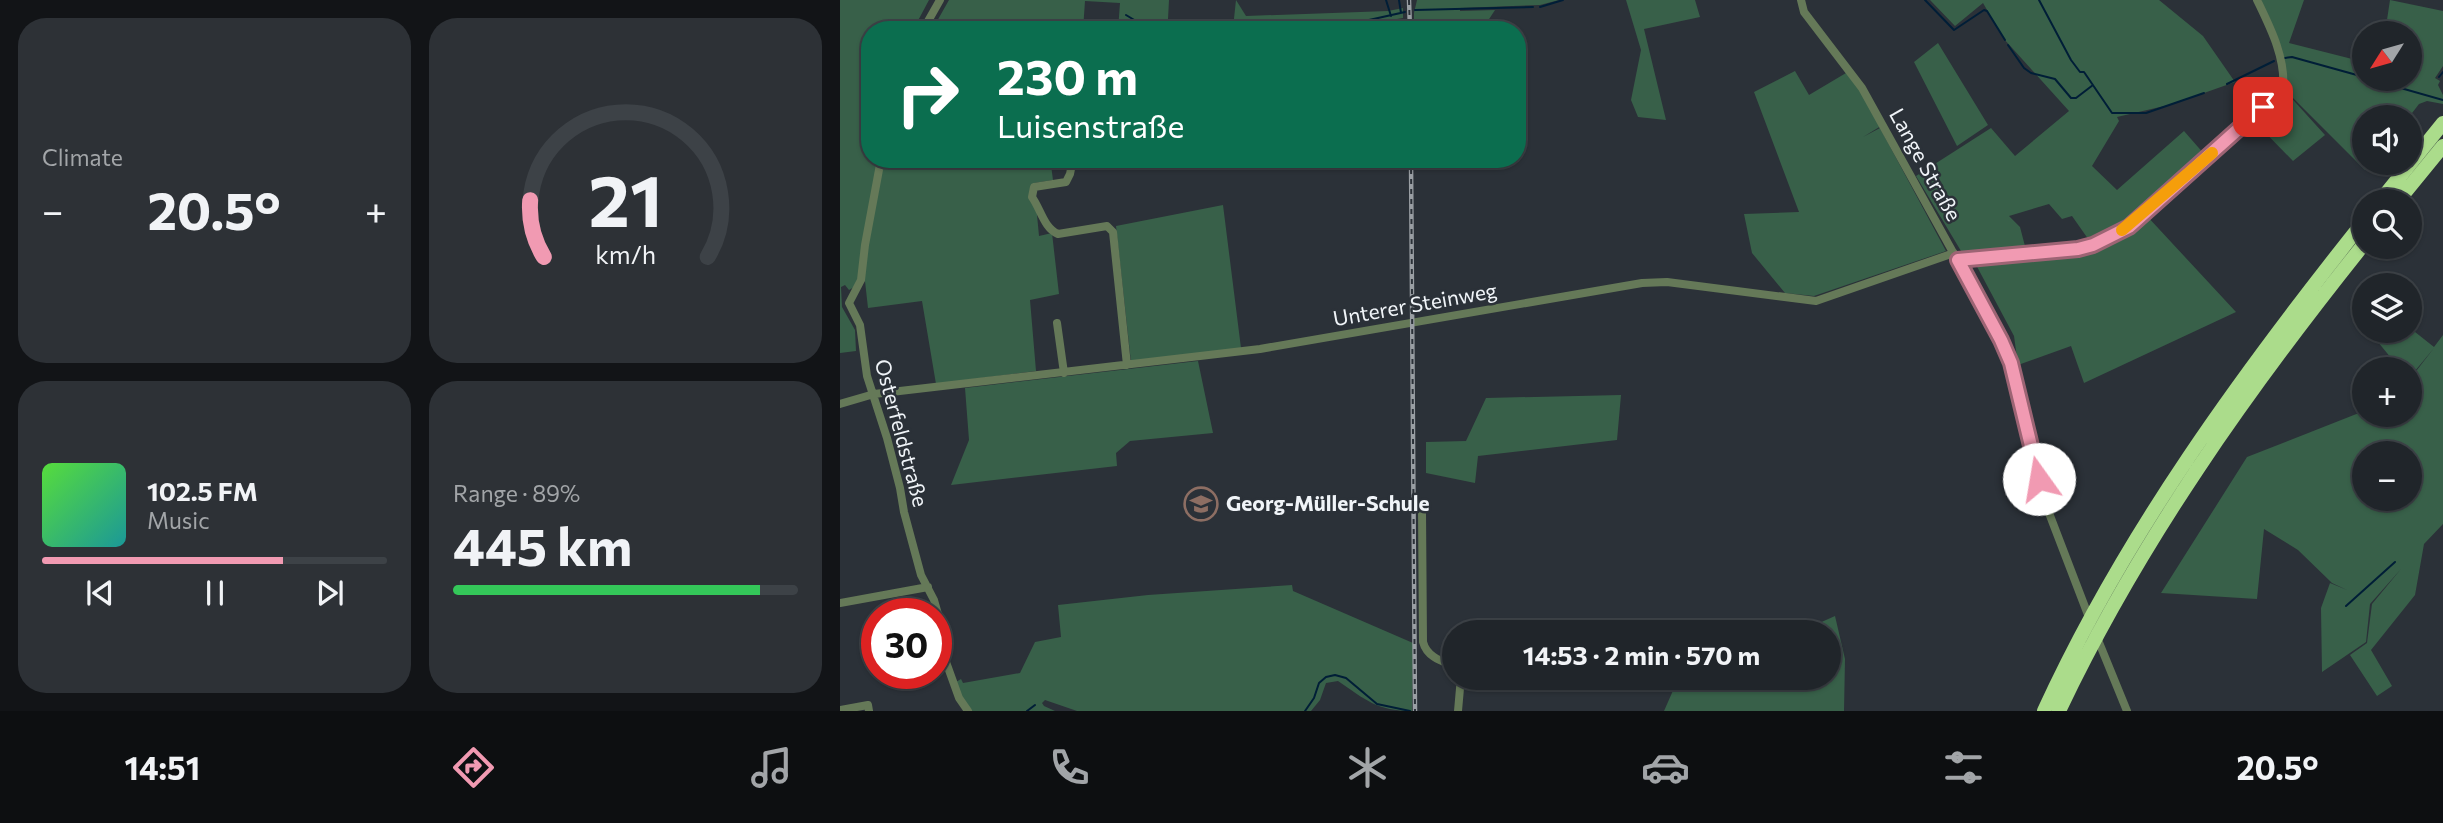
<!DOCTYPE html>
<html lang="en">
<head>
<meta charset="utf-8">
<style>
  :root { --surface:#20252a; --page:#2d3136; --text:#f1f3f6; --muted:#a2a5a8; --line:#3d4247; --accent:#f19ab2 }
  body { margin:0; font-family:Commissioner,sans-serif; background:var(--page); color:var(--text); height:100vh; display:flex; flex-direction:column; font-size:26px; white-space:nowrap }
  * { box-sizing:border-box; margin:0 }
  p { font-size:23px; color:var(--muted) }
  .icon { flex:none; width:38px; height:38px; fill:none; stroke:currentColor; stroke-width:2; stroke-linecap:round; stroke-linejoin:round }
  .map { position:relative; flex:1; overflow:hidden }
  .details { display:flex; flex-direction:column; gap:18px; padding:18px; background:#121417; width:840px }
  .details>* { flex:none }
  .hud { position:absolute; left:21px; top:21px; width:665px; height:147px; border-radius:28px; box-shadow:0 2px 5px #0004,0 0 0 2px var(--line); background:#0b6e4f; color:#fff; overflow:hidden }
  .needle { width:46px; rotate:233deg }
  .buttons { position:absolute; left:1512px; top:21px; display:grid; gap:14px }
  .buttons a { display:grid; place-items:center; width:70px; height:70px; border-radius:50%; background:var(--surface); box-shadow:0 2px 5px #0004,0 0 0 2px var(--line); font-size:35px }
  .speed { position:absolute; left:21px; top:598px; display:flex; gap:14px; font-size:35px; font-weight:700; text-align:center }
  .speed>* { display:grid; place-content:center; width:91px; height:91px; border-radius:50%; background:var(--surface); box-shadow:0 2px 5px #0004,0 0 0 2px var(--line); line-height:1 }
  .speed .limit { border:10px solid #d22; background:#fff; color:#111 }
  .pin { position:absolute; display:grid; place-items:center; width:60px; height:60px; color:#fff; margin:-30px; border-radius:14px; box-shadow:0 4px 10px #0006 }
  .me { position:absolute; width:77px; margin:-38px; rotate:347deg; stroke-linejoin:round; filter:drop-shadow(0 0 5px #0008) }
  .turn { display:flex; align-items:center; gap:24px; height:147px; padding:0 21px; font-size:32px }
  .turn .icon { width:91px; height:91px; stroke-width:2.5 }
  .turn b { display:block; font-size:49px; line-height:60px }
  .big { font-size:52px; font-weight:700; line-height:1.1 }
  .details .tile { flex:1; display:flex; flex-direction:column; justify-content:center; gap:10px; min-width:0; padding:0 24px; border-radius:28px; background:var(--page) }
  .details .dial { align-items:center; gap:0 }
  .dial svg { height:182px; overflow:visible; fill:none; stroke:var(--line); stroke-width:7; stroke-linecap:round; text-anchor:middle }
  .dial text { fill:var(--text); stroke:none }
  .song { display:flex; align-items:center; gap:21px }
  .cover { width:84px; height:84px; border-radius:10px; background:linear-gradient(135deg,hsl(110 70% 55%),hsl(180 70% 35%)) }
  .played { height:7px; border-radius:4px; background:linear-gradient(90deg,var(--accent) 70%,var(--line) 70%) }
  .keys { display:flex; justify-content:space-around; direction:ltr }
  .heat { display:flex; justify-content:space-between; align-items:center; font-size:38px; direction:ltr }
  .charge { height:10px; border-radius:5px; background:linear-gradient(90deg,#34c759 89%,var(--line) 0) }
  .details .tiles { flex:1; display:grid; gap:18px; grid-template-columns:repeat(2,1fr) }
  .trip { position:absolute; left:602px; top:620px; width:399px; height:70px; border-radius:35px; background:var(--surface); box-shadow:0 2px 5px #0004,0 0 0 2px var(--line); font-weight:700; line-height:70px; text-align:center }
  .menu { display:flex; height:112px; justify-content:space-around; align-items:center; background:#0d0f11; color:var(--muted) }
  .menu .icon { width:49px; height:49px }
  .menu .on { color:var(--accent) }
  .menu b { font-size:32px; color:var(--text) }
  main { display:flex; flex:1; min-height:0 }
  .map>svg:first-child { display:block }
</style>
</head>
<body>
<main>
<section class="details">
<div class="tiles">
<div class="tile"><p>Climate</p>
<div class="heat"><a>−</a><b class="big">20.5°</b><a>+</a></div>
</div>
<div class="tile dial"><svg viewBox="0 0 100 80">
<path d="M14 69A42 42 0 1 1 86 69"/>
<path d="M14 69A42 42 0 0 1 8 44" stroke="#f19ab2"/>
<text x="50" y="56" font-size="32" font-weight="700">21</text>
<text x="50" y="72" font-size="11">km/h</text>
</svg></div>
<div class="tile">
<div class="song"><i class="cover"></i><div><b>102.5 FM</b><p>Music</p></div></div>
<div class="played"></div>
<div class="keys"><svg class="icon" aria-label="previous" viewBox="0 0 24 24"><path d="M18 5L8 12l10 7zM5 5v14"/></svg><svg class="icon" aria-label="pause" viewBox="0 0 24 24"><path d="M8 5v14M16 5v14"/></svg><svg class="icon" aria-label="next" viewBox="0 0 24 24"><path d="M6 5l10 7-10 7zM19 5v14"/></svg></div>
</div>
<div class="tile"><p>Range · 89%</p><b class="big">445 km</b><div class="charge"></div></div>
</div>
</section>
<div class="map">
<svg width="1603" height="711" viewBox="0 0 1603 711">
  <rect width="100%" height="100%" fill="#2b3138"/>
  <!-- green -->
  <path fill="#386049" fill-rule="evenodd" d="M0,0h89l-16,30h-43v129h115l3,11 63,-5 2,15 -19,3 5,53 13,-3 7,61 -29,6 6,71 -100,13 -14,-83 -54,7 -3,-27 -16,9 -4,-5 -4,2 1,20 13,23 1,21 -16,2z
    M109,0h220l-1,19 8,3 -1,8h-57l2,-27 -35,-2 -2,29h-151z
    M396,0l10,16 142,-5 15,-3v10l-70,12h-107l7,-2z
    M577,0h142l-19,5 -80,3v3l35,-1 -13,20h-68v-17z
    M786,0h69l5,17 -56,12 22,91 -28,-3 -7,-17 10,-50z
    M1090,0h229l44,36 32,46 -62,22 -56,13 2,4 -27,45 25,24 67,-59 21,24 -77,69 -37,19 -19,-27 -10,3 -13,-15 -40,12 11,11 6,23 -62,6 -48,-80 75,-48 24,28 54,-45 -65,-72 -21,-36 -28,23z
    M1421,0h43l-15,43 75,19v17h46v-46h-25l5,-33 53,11v55l-8,12 5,3 -2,4 5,10v9l-16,-3 -8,3 -10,13h-45v46h7l-6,7 -81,-81 2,-11z
    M1098,43l50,82 -31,21 -43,-84z
    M955,71l14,24 37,-22 13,15 22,38 -18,11 17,-9 66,123 -132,45 -29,-3 -33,-40 -8,-39 55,-2 -45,-120z
    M1445,91l40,44 -32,26 -40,-41z
    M383,205l18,143 -110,14 -15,-136z
    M1306,215l90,97 -152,71 -13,-37 -53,19 -4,-29 -40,-75 101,-10z
    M1570,328l24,19 9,-12v189l-19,20 -9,51 -44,55 21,36 -15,10 -27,-41 17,-12 5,-39 29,-35 -31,35 -4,38 -44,30 -1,-64 9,-25 17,7 -15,-7 -34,-33 -34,-21 -7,70 -96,-6 86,-136 117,-46v4h46v-36l24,-31 -24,29v-8h-10l-31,-38h41zM1524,453h46v46h-46z
    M358,361l15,72 -83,8 -14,12 1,13 -166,19 18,-45 -4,-52z
    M781,395l-4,45 -139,16 -3,27 -49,-10v-31l40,-1 20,-43z
    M452,585l1,6 120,52 -1,68c-35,0 -46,-11 -74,-30l-12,2 -6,17 -9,11h-234l-32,-11 -3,3 2,3 11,5h-83l-11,-15 -5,-14 5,-3 2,4 57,-10 15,-31 26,-5 -3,-32 90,-10z
    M995,616l10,43 -1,52h-180l15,-34h150v-45h-30z"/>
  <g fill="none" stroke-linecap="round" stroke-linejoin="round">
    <!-- stream -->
    <path stroke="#001e37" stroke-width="2" d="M546,0l5,16
      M559,0l2,13
      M1085,0l29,30 30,-20 3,1 18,29
      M1199,0l32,60 9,12h4l28,41h34l58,-20
      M700,7l23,-7
      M575,10l118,-3
      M286,15l25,15
      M402,30l127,-10 36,-8
      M1168,45l16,23 7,5 24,6 16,19h5l17,-13
      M1445,58l7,-1 72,20
      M1599,77l4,-5
      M1529,79l74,21
      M1387,84l47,-23
      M1506,606l49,-44
      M187,711l8,-6
      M465,711l9,-13 5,-15 7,-6 9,-2 11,3 31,26 33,7"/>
    <!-- minor -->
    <path stroke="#657958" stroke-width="8" d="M961,0l3,12 58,76 139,251 10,24 38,150 41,107
      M83,30l17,-30
      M41,159l-16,86 -4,35 -12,23 11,22 7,51 20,62 13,50 4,24 17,63 13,25 6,21 1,27 18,50 9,13
      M233,159l-3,15 -4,8 -32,5 -2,10c9,13 12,31 26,37l49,-8 6,6 14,133
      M1118,260l120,-11 36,-14 14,-8 17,-14 138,-124c3,-31 -13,-62 -26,-89
      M217,323l7,50
      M0,404l34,-10 386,-45 382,-66 25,-1 149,19 138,-48
      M582,511l1,131c4,15 18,19 31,24
      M0,603l88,-16
      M1256,635l31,76
      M0,710l28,-5 1,6
      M618,711l3,-34"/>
    <!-- motorway -->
    <path stroke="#abdc8b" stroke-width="14" d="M1540,201l63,-78
      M1558,201l45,-55
      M1204,711c81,-177 199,-338 320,-490
      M1219,711c80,-169 189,-322 305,-467"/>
    <defs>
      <path id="rail" d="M569,0l1,30
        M571,159l4,552"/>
    </defs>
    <!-- rail casing -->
    <use href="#rail" stroke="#999ea3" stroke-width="4.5"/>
    <!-- rail -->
    <use href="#rail" stroke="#2b3138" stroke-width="2" stroke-dasharray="5" stroke-linecap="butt"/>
  </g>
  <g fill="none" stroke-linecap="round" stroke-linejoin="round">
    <defs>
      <path id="route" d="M1199,479l-28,-116 -10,-23 -43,-80 120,-11 15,-4 36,-18 134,-120"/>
    </defs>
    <!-- route casing -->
    <use href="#route" stroke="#9d6474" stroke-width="18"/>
    <!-- route -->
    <use href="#route" stroke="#f19ab2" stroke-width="12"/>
    <!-- slow -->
    <path stroke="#f59e0b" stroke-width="12" d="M1282,230l90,-77"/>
  </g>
  <!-- icons -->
  <defs>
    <symbol id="school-ring" viewBox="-11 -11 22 22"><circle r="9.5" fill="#2b3138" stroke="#8d6e63" stroke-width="1.5"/><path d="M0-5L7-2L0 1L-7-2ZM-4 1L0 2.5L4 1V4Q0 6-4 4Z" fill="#8d6e63"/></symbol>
  </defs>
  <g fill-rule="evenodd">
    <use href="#school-ring" x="342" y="485" width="38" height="38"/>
  </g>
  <g text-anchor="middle" stroke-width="5" stroke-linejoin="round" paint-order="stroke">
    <!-- street labels -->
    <g font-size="21" fill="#f0f4f8" stroke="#2b3138">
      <text transform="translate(1085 165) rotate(61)" y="7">Lange Straße</text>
      <text transform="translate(575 305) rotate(-10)" y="7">Unterer Steinweg</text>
      <text transform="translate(61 433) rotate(75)" y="7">Osterfeldstraße</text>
    </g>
    <!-- poi labels -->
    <g font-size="21" font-weight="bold" fill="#f0f4f8" stroke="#2b3138" text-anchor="start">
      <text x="386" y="511">Georg-Müller-Schule</text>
    </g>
  </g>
</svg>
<div class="buttons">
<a><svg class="needle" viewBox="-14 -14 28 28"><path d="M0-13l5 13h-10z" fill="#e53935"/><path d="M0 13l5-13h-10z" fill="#a2a5a8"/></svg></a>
<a><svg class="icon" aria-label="sound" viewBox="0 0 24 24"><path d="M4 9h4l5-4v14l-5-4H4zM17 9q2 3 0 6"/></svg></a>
<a><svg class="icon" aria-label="search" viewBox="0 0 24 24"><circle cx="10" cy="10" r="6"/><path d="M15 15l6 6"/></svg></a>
<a><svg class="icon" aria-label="layers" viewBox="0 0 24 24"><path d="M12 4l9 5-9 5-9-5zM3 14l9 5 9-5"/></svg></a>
<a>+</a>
<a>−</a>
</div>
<div class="speed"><div class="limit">30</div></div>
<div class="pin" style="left:1423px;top:107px;background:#d93025"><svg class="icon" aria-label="arrive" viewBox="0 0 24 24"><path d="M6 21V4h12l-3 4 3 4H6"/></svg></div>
<svg class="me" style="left:1199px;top:479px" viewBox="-20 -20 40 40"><circle r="19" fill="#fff"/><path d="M0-13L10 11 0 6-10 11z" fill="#f19ab2"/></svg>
<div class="trip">14:53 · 2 min · 570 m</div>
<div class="hud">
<div class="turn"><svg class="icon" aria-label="right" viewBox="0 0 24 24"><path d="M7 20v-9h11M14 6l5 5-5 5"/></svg><div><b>230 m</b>Luisenstraße</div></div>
</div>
</div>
</main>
<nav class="menu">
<b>14:51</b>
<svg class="icon on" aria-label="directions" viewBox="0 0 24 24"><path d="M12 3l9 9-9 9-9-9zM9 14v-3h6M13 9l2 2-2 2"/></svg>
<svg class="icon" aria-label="music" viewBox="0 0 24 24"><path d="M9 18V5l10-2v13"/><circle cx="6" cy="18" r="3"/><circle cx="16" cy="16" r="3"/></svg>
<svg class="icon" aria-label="phone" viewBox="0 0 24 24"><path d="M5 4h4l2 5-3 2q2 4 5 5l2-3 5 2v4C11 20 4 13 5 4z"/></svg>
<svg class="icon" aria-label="climate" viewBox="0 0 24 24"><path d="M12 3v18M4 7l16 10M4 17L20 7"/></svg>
<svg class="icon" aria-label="car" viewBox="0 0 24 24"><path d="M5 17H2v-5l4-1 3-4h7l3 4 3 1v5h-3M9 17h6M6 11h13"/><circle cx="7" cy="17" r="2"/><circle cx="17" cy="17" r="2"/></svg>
<svg class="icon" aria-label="filters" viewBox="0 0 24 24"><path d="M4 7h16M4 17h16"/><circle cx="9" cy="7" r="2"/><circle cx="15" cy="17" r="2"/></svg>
<b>20.5°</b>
</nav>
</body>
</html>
